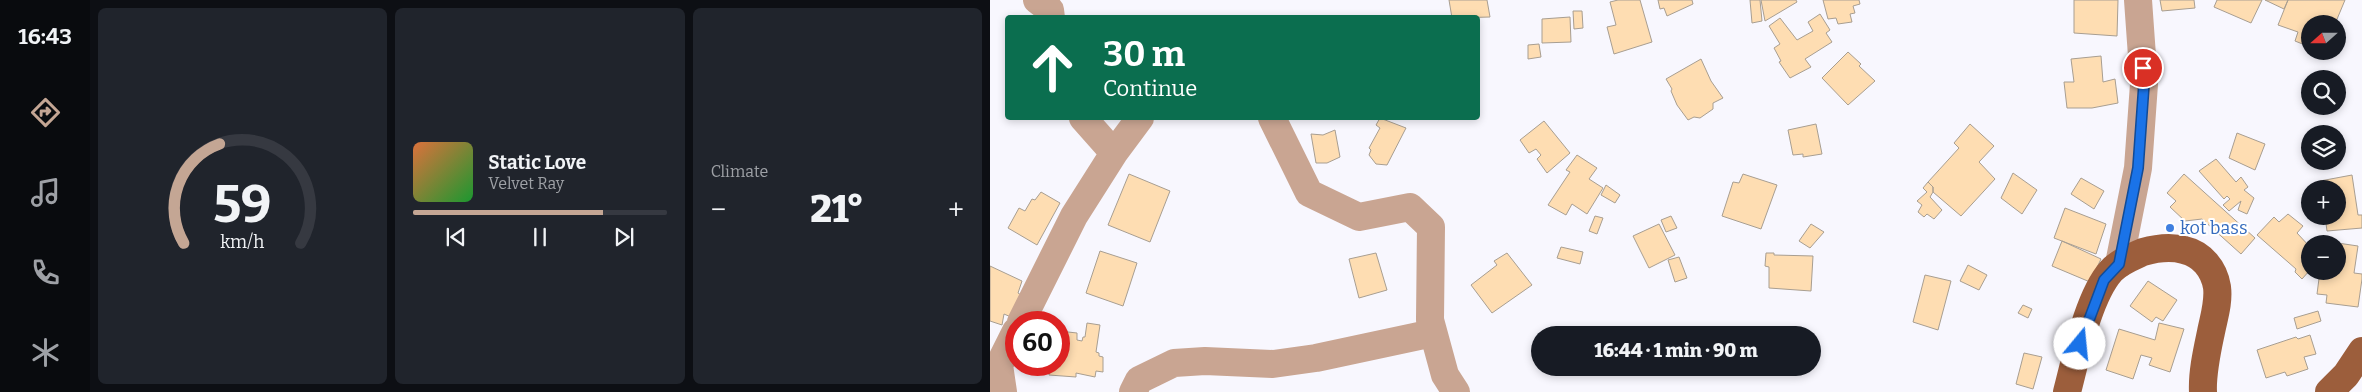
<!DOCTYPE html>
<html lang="en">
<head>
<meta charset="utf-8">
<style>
  :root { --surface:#171b24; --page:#20242c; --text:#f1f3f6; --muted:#9ea1a6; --line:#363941; --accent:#c4a694 }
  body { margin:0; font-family:Bitter,serif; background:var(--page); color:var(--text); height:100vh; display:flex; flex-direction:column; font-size:19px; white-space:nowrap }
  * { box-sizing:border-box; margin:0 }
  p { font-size:16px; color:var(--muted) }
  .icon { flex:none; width:28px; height:28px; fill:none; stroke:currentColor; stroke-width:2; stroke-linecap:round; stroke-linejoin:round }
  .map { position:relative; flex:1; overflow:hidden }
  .details { display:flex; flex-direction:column; gap:8px; padding:8px; background:#0d0f14; width:900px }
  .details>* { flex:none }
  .hud { position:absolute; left:15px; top:15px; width:475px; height:105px; border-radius:5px; box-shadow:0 2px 8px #0003; background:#0b6e4f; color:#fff; overflow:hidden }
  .needle { width:32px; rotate:249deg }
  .controls { position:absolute; left:1311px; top:15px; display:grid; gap:10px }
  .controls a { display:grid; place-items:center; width:45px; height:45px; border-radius:50%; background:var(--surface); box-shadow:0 2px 8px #0003; font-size:25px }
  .speed { position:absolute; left:15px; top:311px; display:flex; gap:10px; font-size:25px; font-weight:700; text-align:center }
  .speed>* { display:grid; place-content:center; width:65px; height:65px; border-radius:50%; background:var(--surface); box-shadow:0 2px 8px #0003; line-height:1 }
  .speed .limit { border:8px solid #d22; background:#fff; color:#111 }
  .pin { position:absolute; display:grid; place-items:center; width:42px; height:42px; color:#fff; margin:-21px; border:2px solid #fff; border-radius:50%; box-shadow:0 1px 5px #0007 }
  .me { position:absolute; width:55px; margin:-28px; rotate:17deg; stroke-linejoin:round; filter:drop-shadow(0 0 4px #0008) }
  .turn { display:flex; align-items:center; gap:18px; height:105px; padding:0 15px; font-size:22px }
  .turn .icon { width:65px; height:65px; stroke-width:2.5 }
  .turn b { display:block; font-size:35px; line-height:42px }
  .big { font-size:38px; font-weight:800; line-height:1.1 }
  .details .tile { flex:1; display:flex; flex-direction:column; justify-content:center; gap:8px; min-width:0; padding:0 18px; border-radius:8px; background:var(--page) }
  .details .dial { align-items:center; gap:0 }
  .dial svg { height:130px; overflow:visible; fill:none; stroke:var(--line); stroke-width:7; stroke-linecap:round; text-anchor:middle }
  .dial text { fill:var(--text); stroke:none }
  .song { display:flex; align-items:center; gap:15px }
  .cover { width:60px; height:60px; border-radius:8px; background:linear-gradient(135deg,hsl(20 70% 55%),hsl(130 70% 35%)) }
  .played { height:5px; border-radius:2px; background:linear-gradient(90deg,var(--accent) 75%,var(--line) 75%) }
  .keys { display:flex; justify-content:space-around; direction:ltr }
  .heat { display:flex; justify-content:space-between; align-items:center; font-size:28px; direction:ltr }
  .details .tiles { flex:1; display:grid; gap:8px; grid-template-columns:repeat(3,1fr) }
  .trip { position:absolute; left:541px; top:326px; width:290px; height:50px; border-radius:25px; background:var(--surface); box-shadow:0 2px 8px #0003; font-weight:800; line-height:50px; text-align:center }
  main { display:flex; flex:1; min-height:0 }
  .dock { display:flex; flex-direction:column; width:90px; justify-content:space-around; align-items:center; background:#090b0e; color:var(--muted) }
  .dock .icon { width:35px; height:35px }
  .dock .current { color:var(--accent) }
  .dock b { font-size:22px; color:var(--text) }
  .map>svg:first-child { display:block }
</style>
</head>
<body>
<main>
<nav class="dock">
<b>16:43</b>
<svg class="icon current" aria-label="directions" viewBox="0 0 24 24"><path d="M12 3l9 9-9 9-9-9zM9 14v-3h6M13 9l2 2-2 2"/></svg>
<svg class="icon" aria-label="music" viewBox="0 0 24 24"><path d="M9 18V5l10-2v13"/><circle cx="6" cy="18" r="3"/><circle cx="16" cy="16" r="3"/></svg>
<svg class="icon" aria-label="phone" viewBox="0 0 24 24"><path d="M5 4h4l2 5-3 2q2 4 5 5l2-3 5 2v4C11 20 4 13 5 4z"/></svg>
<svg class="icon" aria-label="climate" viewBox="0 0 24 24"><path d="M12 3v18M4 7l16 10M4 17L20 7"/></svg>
</nav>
<section class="details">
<div class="tiles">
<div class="tile dial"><svg viewBox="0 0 100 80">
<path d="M14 69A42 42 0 1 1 86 69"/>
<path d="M14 69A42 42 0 0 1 36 8" stroke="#c4a694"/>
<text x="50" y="56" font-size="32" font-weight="700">59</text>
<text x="50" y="72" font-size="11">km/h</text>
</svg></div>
<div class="tile">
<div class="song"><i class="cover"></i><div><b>Static Love</b><p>Velvet Ray</p></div></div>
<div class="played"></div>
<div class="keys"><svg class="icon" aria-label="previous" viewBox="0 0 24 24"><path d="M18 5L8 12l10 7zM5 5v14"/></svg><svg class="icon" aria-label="pause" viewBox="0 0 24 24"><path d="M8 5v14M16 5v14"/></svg><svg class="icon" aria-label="next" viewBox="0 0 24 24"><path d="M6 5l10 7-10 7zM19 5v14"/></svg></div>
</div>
<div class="tile"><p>Climate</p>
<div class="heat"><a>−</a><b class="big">21°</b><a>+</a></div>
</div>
</div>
</section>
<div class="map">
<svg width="1372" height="392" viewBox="0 0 1372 392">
  <rect width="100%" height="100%" fill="#f8f7fe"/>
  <!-- building -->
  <path fill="#feddb2" stroke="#a89e91" d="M459,0h38l3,17 -38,1z
    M628,0h22l12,42 -38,12 -7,-27 9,-2 -6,-23z
    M668,0h34l1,4 -26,12 -3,-8 -4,1z
    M760,0h10l2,21 -10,2z
    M771,0h35l1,2 -32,19z
    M833,0h36l1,4 -7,2 2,7 -5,1 2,8 -14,2 -2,-6 -8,1z
    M1084,0h44l-1,36 -43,-3z
    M1170,0h34l1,8 -33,3z
    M1227,0h45l-11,23 -37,-16z
    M1275,0h23l-4,9z
    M1298,0h57l-10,24h-25v23l-15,-6 3,-9 -20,-7z
    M583,11h9l1,17 -9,1z
    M830,14l10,16 -4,3 6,9 -27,17 6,8 -21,11 -11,-16 2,-1 -7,-13 6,-4 -11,-18 11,-8 17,22 16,-9 -5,-9z
    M580,17l1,25 -29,1v-24z
    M549,44l2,13 -13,2v-14z
    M858,52l13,12 -2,2 16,15 -27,24 -26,-27z
    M1111,56l2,26 12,-3 3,24 -26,5h-25l-3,-26h10l-3,-23z
    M711,59l10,22 12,17 -10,5v6l-13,9 -6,-1 -6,3 -11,-15 -6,-14 1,-2 -6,-10z
    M390,118l26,10 -19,37 -11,-1 -7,-9 2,-5 -2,-2 11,-20 -4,-3z
    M554,121l26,32 -23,20 -10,-14 4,-4 -5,-6 -7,4 -9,-13z
    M826,124l6,30 -19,3v-3l-10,1 -5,-25z
    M980,124l24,22 -15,16 16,17 -34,37 -28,-24v-5l-5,-5 31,-34 -5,-5z
    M345,130l5,27 -13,6h-11l-5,-29 12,1z
    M1247,133l28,11 -10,26 -26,-12z
    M587,155l20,13 -8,11 14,9 -16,26 -15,-10 -6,11 -18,-10 22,-33 -4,-2z
    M1226,159l20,23 5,-5 7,10 -4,3 10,8 -7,16 -9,-4 3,-9 -12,10 -6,-6 7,-6 -3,-3 -3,3 -25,-28z
    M1023,173l24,17 -15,24 -21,-16z
    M139,174l41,17 -20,51 -42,-17z
    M753,174l34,11 -16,44 -39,-13 11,-34 6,1z
    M1194,174l71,64 -14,16 -39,-35 -17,2 -15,-14 6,-6 -9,-8z
    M1362,175l6,40h4v13l-35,3 -2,-15h13v-27h-17l-1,-8z
    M1091,178l23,13 -10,18 -23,-15z
    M938,182l5,5v5l-3,5 12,13 -8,9 -7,-5 -3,3 -6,-5 4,-7 -5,-4 10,-9 -4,-4z
    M616,185l14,10 -5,8 -14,-8z
    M51,192l19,11 -23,42 -29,-17 11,-20 6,3 7,-12 3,1z
    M1075,208l41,16 -10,30 -42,-16z
    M1298,214l15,12 -6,7 13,14v13l-3,4 3,6 -8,9 -7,-7 1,-3 -39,-34 17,-18 5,5z
    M605,216l8,2 -6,16 -8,-3z
    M681,216l6,12 -11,4 -5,-12z
    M669,224l16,31 -26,13 -16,-32z
    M821,224l13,8 -14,16 -11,-7z
    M1072,241l39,18 -11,23 -38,-16z
    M1334,241l34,5 -4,27 8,1v5l-4,28 -32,-4 1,-8 -10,-1 3,-23h18v-27h-14z
    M571,247l22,5 -3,12 -23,-6z
    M110,251l37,12 -14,43 -37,-13z
    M386,253l11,37 -28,8 -10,-39z
    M517,253l25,32 -40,28 -21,-28 26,-20 -3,-4z
    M776,253h8v2l39,1 -2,35 -42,-3v-21l-4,-1z
    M689,257l8,21 -12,4 -7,-22z
    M978,265l19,10 -8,15 -19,-9z
    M0,266l32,15 -4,12 3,2 -10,22 -7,-3 -2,11 -12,-4z
    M935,275l26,6 -13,49 -25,-8z
    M1158,281l29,19 -14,21 -7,-4 -4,5 -22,-16z
    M1033,305l9,4 -4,9 -10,-5z
    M1328,311l3,10 -24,8 -3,-11z
    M97,323l13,2 -4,27 3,1v3l4,1v15l-7,-1 -1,6 -19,-4v4l-27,-2 1,-10h9v-34l18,2v7l5,1 1,-4h2z
    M1169,323l25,6 -14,43 -21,-7 3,-7 -11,-3 -8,24 -27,-9 13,-41 36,11z
    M1320,335l6,19 -12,3 4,12 -21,7 -2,-4 -19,6 -9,-28 39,-13 2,2z
    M1034,353l18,4 -9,32 -17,-5z"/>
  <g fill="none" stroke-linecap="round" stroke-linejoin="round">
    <!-- minor -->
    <path stroke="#c9a592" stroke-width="28" d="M47,0l13,10 1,8
      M93,118l31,35
      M282,118l37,75 50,24 51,-10 21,20 -1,93 15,55 11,17
      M1129,264l19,-96 6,-84 -6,-84
      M31,322l53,-106 40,-63 26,-35
      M13,392l-4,-27 17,-34
      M143,392l6,-12 35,-17 31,-2 68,3 43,-6 117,-25"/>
    <!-- major -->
    <path stroke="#9c5e3c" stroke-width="28" d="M1077,392c9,-34 21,-95 44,-121 8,-9 21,-14 32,-19 14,-4 27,-6 41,-2 18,4 30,19 33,37 2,15 -3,30 -6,45 -4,19 -9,41 -8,60
      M1339,392l17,-17 16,-24"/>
  </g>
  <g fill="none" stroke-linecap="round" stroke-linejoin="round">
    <defs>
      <path id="route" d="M1090,344l24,-64 15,-16 19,-96 6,-84 -1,-16"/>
    </defs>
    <!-- route casing -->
    <use href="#route" stroke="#114b97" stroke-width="12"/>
    <!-- route -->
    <use href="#route" stroke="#1a73e8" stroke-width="9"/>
  </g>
  <!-- markers -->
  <circle fill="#3f7fe0" stroke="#fff" stroke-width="2" cx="1180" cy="228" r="5"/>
  <g text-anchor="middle" stroke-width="4" stroke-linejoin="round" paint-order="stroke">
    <!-- shop labels -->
    <g font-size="18" fill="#366cbe" stroke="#fff" text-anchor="start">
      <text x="1190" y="234">kot bass</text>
    </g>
  </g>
</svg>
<div class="controls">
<a><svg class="needle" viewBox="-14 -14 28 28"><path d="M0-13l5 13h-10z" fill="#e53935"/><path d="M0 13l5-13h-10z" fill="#9ea1a6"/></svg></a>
<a><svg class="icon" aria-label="search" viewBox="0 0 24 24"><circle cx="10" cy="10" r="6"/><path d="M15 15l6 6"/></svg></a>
<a><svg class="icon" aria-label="layers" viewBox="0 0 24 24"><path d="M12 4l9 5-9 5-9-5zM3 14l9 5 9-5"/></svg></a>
<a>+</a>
<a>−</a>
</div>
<div class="speed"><div class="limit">60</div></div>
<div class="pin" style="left:1153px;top:68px;background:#d93025"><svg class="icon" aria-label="arrive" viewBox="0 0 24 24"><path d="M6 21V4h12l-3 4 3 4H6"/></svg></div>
<svg class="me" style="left:1090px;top:344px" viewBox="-20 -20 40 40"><circle r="19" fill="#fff"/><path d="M0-13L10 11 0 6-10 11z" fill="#1a73e8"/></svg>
<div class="trip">16:44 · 1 min · 90 m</div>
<div class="hud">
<div class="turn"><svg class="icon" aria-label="ahead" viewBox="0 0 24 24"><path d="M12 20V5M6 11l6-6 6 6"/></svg><div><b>30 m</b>Continue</div></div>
</div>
</div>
</main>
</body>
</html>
